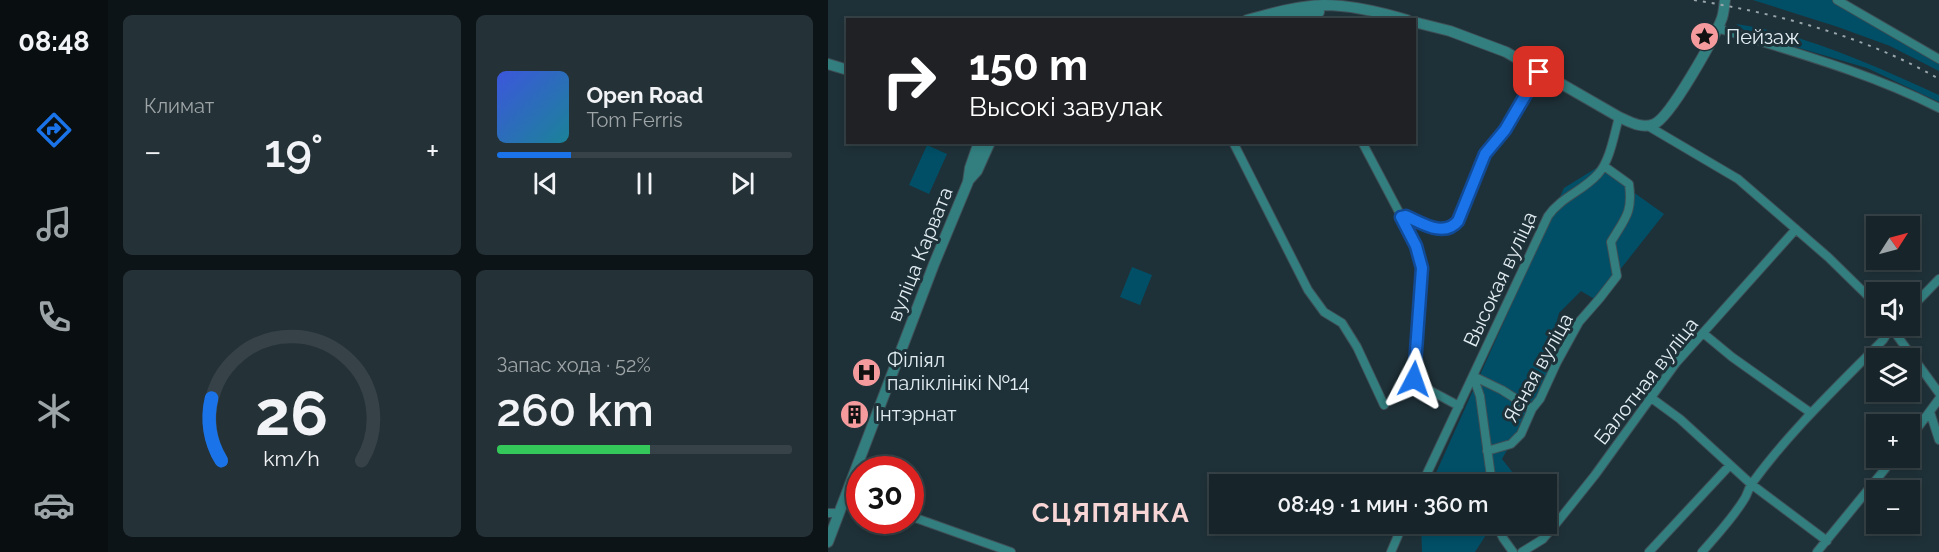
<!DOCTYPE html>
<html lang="ru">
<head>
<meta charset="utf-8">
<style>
  :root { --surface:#17252a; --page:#243136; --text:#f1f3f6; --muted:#9ea5a8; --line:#364247; --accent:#1a73e8 }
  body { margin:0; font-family:Raleway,sans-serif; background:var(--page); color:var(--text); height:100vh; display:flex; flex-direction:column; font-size:22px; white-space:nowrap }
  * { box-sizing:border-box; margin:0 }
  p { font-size:20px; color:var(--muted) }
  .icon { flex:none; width:33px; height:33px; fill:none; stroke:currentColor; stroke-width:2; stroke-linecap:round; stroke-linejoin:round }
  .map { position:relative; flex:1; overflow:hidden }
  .sheet { display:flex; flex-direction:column; gap:15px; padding:15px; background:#0d1417; width:720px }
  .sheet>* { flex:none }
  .hud { position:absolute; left:18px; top:18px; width:570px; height:126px; border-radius:0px; box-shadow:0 3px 9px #0003,0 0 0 2px var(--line); background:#202124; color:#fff; overflow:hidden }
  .needle { width:39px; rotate:54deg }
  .controls { position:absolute; left:1038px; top:216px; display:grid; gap:12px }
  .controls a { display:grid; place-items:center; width:54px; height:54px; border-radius:0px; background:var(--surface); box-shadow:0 3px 9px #0003,0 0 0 2px var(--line); font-size:30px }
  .speed { position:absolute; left:18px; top:456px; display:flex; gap:12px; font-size:30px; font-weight:700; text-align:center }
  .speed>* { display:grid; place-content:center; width:78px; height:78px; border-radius:50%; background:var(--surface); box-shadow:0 3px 9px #0003,0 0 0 2px var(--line); line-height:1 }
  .speed .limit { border:9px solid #d22; background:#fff; color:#111 }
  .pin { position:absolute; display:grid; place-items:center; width:51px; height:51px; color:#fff; margin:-26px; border-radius:12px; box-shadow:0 3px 9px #0006 }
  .me { position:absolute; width:66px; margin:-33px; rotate:4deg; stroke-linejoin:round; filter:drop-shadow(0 0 4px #0008) }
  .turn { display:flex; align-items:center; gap:21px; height:126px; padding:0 24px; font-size:27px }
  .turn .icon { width:78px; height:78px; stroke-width:2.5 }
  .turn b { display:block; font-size:42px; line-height:51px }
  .big { font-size:45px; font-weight:600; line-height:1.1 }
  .sheet .widget { flex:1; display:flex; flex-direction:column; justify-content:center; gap:9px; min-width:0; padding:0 21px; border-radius:9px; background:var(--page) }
  .sheet .dial { align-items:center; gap:0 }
  .dial svg { height:156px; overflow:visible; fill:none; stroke:var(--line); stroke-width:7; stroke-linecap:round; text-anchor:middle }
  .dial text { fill:var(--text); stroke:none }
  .song { display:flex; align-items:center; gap:18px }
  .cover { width:72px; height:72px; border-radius:9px; background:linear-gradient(135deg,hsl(230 70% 55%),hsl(190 70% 35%)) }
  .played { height:6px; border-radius:3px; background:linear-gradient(90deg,var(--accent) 25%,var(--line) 25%) }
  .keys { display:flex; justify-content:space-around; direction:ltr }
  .heat { display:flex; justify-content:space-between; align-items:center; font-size:33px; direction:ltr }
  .charge { height:9px; border-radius:4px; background:linear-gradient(90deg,#34c759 52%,var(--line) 0) }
  .sheet .tiles { flex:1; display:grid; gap:15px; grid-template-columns:repeat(2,1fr) }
  .trip { position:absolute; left:381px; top:474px; width:348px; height:60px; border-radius:0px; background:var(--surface); box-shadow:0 3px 9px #0003,0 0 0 2px var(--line); font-weight:600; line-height:60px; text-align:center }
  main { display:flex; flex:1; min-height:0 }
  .menu { display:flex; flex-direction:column; width:108px; justify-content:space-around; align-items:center; background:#090f11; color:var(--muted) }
  .menu .icon { width:42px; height:42px }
  .menu .active { color:var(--accent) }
  .menu b { font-size:27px; color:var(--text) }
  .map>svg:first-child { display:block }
</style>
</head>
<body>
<main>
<nav class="menu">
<b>08:48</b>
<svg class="icon active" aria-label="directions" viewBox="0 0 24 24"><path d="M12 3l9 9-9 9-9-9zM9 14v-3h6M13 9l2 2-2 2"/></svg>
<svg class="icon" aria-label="music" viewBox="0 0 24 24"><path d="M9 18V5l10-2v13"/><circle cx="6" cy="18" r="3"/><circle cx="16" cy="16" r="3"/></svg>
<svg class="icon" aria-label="phone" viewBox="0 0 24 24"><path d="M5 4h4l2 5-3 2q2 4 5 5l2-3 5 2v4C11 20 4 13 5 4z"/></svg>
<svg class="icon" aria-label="climate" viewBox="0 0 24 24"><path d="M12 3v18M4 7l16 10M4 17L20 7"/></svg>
<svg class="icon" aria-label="car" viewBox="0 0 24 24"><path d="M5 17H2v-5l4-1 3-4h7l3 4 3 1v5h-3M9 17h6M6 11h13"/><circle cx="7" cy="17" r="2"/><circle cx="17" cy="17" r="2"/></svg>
</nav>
<section class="sheet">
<div class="tiles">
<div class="widget"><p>Климат</p>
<div class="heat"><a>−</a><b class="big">19°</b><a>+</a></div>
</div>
<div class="widget">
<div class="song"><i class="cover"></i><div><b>Open Road</b><p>Tom Ferris</p></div></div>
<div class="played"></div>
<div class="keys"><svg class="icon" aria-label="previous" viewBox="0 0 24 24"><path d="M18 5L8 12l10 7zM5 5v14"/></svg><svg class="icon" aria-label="pause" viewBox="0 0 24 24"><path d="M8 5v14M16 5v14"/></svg><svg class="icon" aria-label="next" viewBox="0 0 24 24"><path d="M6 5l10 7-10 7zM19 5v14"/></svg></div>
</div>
<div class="widget dial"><svg viewBox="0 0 100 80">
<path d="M14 69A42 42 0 1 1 86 69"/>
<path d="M14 69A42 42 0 0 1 9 37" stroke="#1a73e8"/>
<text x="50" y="56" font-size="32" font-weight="700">26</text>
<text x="50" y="72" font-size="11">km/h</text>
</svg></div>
<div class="widget"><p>Запас хода · 52%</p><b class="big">260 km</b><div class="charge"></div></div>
</div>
</section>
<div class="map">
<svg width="1111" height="552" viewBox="0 0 1111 552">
  <rect width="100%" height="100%" fill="#1f3138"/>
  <!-- green -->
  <path fill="#014f66" d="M925,0h79l107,62v9l-49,-25 -52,-19z
    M908,24c71,10 139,42 203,71v7l-72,-34 -119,-35z
    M99,145l20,9 -18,40 -20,-9z
    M770,167l66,47 -68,86 -15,-9 -22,22 -12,45 6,10 -51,91 19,24 -1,1h-89l133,-296z
    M304,267l20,8 -12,30 -20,-8z
    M593,524h72l-18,28h-53z"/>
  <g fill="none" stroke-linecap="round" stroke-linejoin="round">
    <defs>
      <path id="minor" d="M1009,0l102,59
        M889,28c76,24 151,44 222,80
        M820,126l90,53 90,78 48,47
        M405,142l75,148 16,22 18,11 15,24 27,58
        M534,142l47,89 11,27 2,26 -8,95 2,4 43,23
        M573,217l5,-1c16,7 38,22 52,5l27,-66 20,-25 34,-58
        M1082,309l29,-30
        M1062,326l49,67
        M875,333l29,24 79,56
        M645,376l7,20 12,88
        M645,376l29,14 30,19
        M822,397l30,22 71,65 76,57
        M1102,412l9,28
        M1082,438l29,-39
        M659,451l24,-7 10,-10 11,-25 8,-10 17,-37 22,-40 21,-24 17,-22 -6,-34c14,-24 22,-29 18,-58l-25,-18
        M594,484l126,-268c13,-19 35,-25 50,-42 12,-13 16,-39 21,-57
        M19,494l13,4
        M0,513h11
        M82,516l101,36
        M668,524l7,14 10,14
        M563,552l12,-28
        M694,552l21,-13 12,-14 40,-50 81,-112 120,-134
        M821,552l81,-87
        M874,552c15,-17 31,-34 43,-54 3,-5 4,-12 8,-16 38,-52 85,-96 130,-142l9,-14
        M989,552l77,-94"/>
      <path id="tertiary" d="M419,20c25,-7 51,-14 77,-15 28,0 56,7 83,15
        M456,20l35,-8
        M586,22l36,9 56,21 113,65c11,5 23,12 35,7 16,-6 61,-87 68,-106 2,-6 2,-12 3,-18
        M0,64l20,6
        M140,181l9,-10 13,-29
        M0,542l106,-278 34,-82 2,-14 9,-26"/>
    </defs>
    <!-- minor casing -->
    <use href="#minor" stroke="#3e4f56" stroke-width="10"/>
    <!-- tertiary casing -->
    <use href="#tertiary" stroke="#3e4f56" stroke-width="12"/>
    <!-- minor -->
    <use href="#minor" stroke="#337f80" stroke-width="8"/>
    <!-- tertiary -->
    <use href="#tertiary" stroke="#337f80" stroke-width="10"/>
    <!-- rail -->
    <path stroke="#98a5ab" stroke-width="2" stroke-dasharray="3 6" stroke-linecap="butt" d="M866,0c84,14 171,36 245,79"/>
  </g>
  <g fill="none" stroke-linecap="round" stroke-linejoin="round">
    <defs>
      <path id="route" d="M586,379l8,-111 -6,-22 -15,-29 5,-1c16,7 38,22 52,5l27,-67 20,-24 34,-58"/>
    </defs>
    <!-- route casing -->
    <use href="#route" stroke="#114b97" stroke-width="15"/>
    <!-- route -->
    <use href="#route" stroke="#1a73e8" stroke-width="10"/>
  </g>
  <!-- icons -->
  <defs>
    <symbol id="sight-disc" viewBox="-11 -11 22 22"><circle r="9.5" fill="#f59b9d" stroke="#1f3138"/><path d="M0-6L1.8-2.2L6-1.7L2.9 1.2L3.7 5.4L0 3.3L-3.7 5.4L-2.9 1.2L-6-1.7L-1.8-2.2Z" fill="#111"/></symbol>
    <symbol id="hospital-disc" viewBox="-11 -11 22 22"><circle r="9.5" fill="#f59b9d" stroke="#1f3138"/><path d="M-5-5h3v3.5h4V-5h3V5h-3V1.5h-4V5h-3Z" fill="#111"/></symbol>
    <symbol id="building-disc" viewBox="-11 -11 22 22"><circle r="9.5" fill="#f59b9d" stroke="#1f3138"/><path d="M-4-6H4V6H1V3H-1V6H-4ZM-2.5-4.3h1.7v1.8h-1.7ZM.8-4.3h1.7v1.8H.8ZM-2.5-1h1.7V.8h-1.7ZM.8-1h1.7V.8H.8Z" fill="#111"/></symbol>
  </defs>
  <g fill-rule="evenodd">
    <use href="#sight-disc" x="860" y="20" width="33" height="33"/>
    <use href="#hospital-disc" x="22" y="356" width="33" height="33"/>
    <use href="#building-disc" x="10" y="398" width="33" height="33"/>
  </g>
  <g text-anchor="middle" stroke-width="6" stroke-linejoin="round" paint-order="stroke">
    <!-- poi labels -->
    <g font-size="20" fill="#e2edf2" stroke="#1f3138" text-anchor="start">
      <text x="898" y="44">Пейзаж</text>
      <text x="59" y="367">Філіял<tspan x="59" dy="23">паліклінікі №14</tspan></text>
      <text x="47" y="421">Інтэрнат</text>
    </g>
    <!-- street labels -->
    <g font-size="20" fill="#e2edf2" stroke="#1f3138">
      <text transform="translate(92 254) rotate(-68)" y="7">вуліца Карвата</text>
      <text transform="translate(672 279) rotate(-65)" y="7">Высокая вуліца</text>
      <text transform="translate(710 368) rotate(-61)" y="7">Ясная вуліца</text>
      <text transform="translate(818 381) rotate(-52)" y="7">Балотная вуліца</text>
    </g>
    <!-- district labels -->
    <g font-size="26" font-weight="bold" letter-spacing="1.5" fill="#f9d6d6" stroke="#1f3138">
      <text x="283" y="522">СЦЯПЯНКА</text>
    </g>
  </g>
</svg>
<div class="controls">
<a><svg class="needle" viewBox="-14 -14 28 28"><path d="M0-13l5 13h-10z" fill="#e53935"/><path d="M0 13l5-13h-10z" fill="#9ea5a8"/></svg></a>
<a><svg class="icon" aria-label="sound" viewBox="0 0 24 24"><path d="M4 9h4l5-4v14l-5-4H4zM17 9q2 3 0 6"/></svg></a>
<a><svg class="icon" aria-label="layers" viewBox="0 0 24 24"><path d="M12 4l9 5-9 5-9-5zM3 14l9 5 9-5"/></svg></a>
<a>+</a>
<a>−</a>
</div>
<div class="speed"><div class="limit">30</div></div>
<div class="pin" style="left:711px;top:72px;background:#d93025"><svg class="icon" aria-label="arrive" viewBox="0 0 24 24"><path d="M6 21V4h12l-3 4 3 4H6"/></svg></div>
<svg class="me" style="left:586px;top:379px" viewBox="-20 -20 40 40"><path d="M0-17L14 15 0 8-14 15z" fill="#1a73e8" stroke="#fff" stroke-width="4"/></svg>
<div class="trip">08:49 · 1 мин · 360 m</div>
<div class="hud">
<div class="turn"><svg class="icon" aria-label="right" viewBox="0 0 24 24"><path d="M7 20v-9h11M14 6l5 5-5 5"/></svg><div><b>150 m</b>Высокі завулак</div></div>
</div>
</div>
</main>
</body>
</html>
